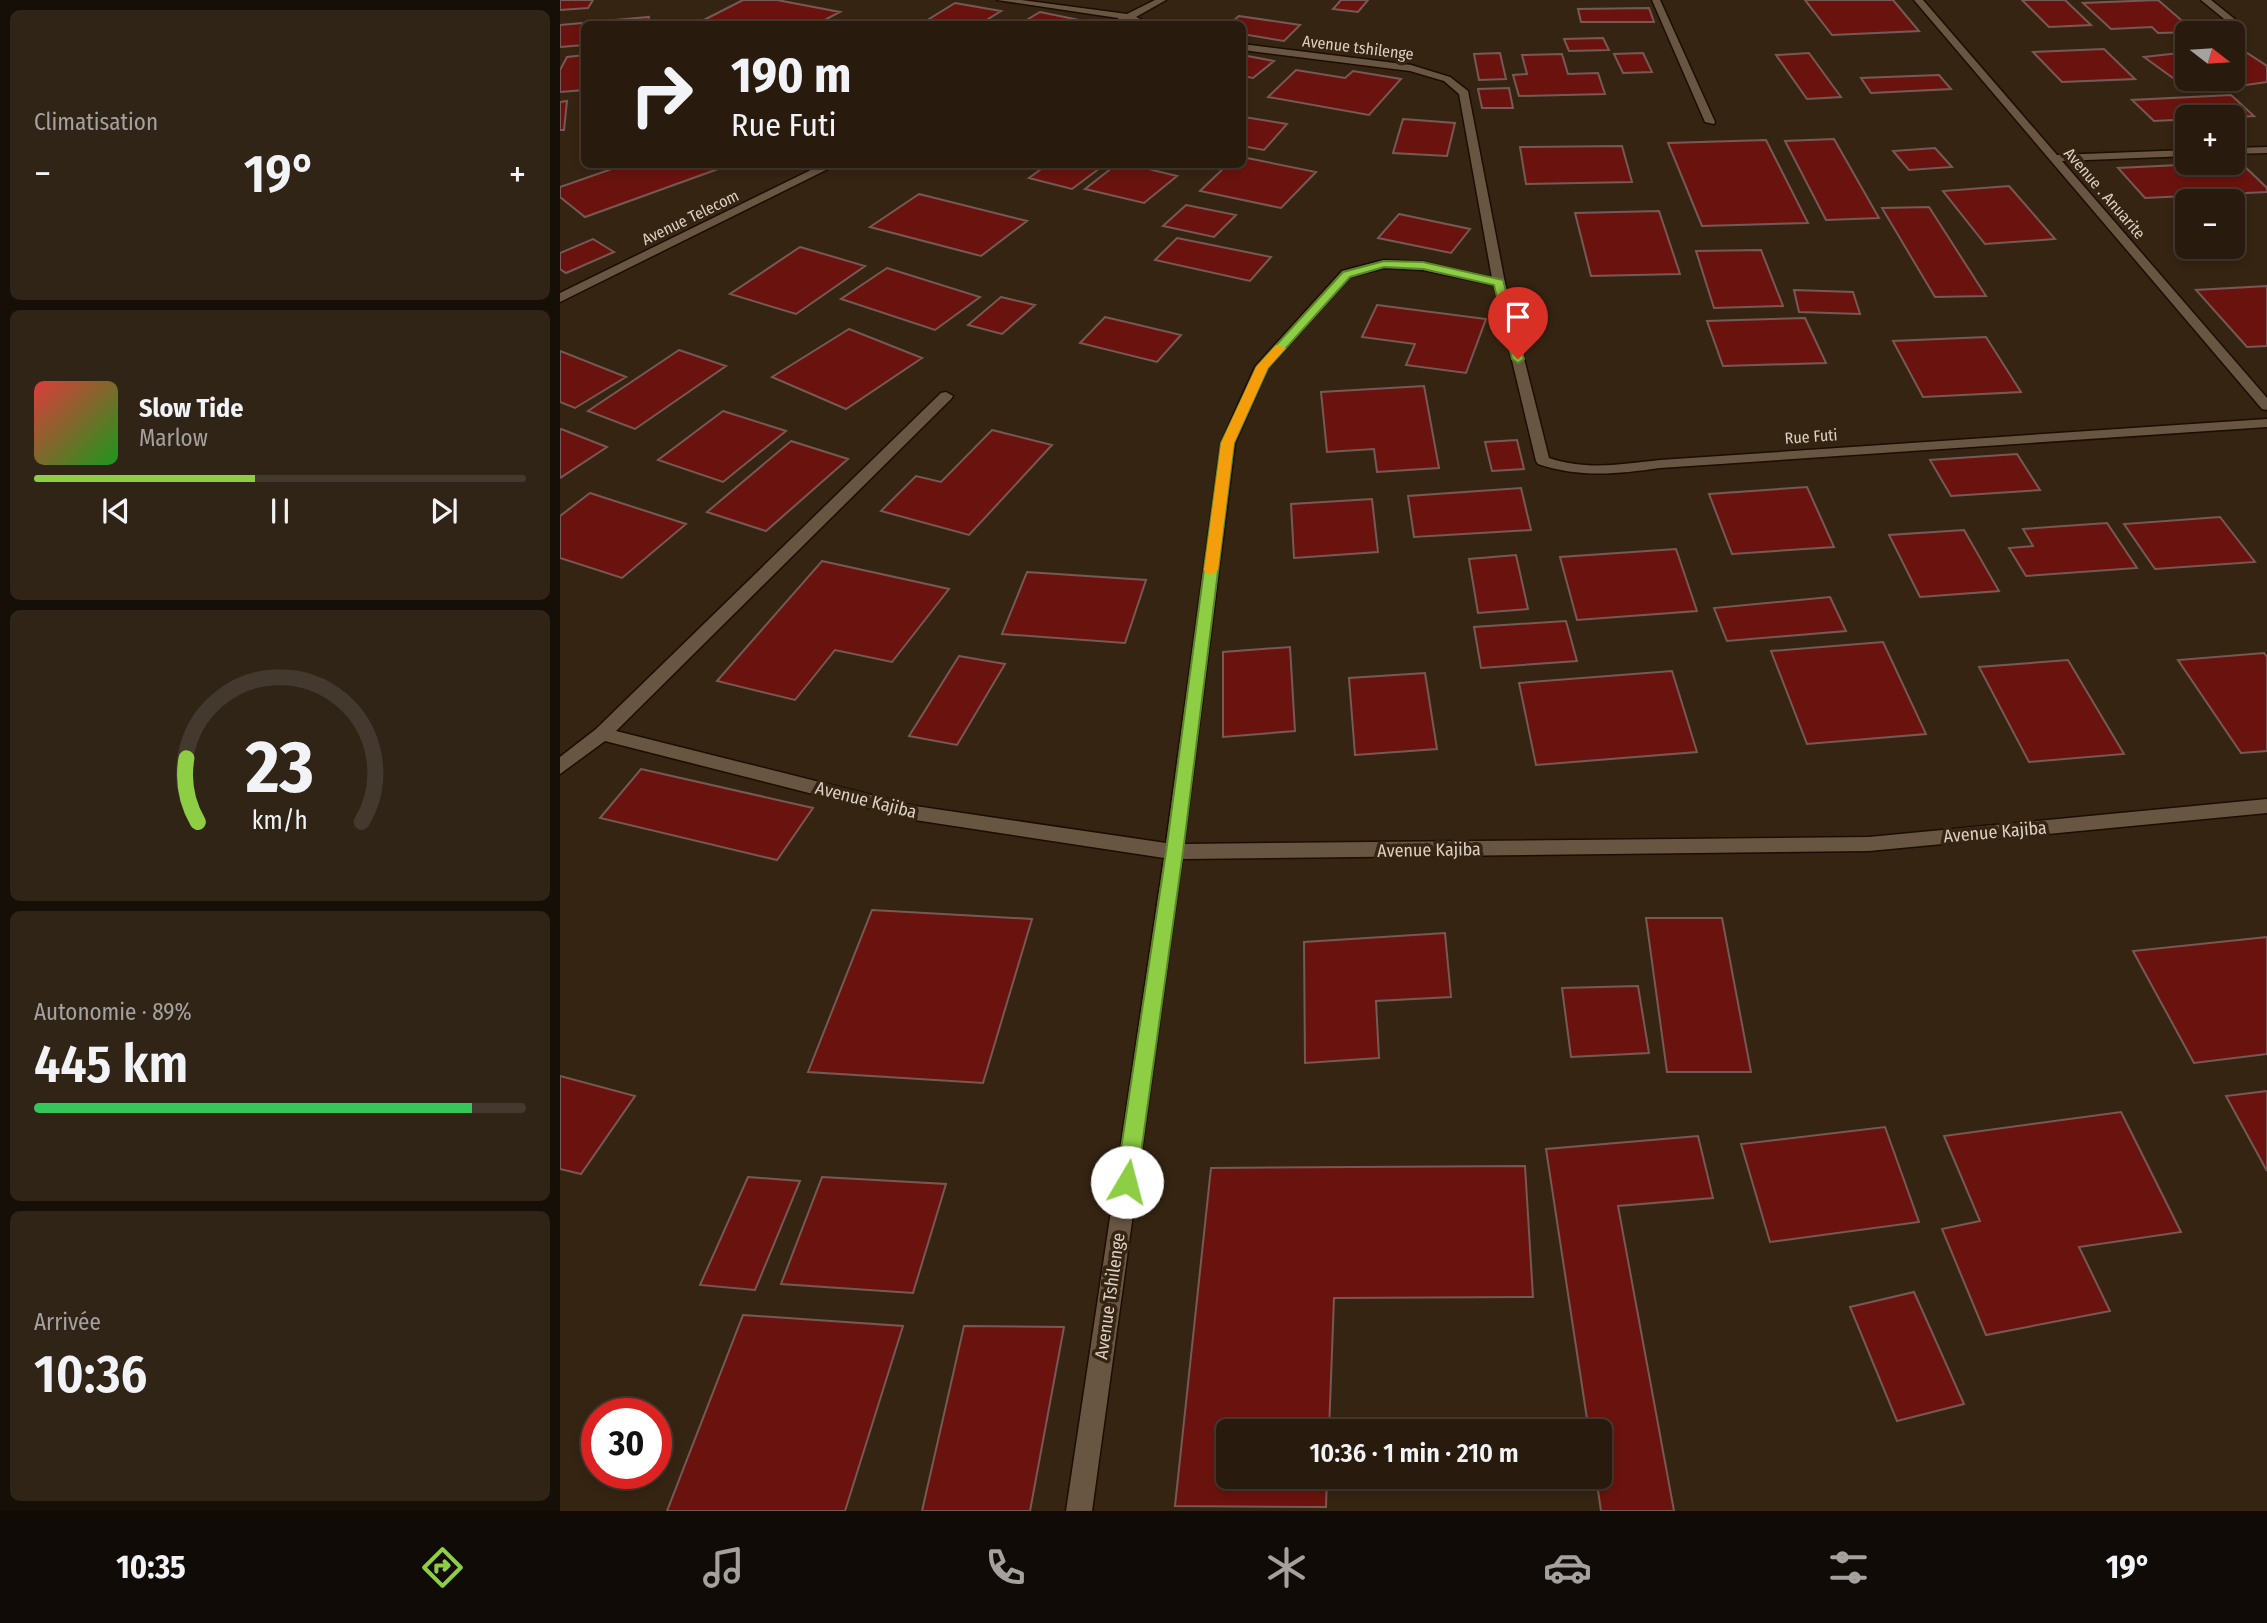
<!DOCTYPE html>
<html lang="fr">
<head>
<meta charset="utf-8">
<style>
  :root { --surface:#281b0e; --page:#302417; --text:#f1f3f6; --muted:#a5a19e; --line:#44392e; --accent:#8dce44 }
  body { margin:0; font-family:"Fira Sans Condensed",sans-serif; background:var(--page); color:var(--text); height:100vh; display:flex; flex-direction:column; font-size:26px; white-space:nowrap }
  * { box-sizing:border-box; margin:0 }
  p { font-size:23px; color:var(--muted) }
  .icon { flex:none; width:38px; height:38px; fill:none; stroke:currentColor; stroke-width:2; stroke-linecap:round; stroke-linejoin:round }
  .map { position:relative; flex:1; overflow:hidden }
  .side { display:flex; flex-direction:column; gap:10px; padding:10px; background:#160f08; width:560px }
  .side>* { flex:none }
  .banner { position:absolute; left:21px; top:21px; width:665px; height:147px; border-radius:10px; box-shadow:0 4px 10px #0003,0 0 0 2px var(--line); background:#281b0e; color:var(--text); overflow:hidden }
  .needle { width:46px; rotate:107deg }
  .buttons { position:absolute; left:1615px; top:21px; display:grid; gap:14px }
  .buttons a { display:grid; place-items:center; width:70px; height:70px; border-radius:10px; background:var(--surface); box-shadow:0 4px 10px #0003,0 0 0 2px var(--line); font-size:35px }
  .speed { position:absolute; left:21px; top:1398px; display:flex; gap:14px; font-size:35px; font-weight:700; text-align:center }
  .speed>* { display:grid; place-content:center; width:91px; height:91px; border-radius:50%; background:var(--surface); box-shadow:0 4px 10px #0003,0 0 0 2px var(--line); line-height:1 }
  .speed .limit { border:10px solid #d22; background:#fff; color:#111 }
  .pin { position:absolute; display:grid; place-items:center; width:60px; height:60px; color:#fff; margin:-72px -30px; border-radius:50% 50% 50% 0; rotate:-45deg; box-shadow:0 0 7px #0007 }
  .pin .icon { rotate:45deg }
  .me { position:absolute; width:77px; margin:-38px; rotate:8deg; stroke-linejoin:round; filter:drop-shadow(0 0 5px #0008) }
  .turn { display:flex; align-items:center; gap:24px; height:147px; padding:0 35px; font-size:32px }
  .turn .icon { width:91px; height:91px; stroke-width:2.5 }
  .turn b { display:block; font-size:49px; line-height:60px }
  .big { font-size:52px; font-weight:600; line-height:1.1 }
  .side .card { flex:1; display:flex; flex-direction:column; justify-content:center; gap:10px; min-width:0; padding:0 24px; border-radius:10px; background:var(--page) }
  .side .dial { align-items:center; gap:0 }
  .dial svg { height:182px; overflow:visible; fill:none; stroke:var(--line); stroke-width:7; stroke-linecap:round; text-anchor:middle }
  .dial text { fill:var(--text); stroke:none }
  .song { display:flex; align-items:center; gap:21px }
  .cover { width:84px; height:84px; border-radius:10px; background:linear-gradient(135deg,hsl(0 70% 55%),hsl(120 70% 35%)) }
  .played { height:7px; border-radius:4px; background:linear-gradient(90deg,var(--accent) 45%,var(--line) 45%) }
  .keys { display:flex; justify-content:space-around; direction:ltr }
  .heat { display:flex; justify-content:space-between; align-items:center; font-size:38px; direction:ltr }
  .charge { height:10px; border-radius:5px; background:linear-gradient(90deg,#34c759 89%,var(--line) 0) }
  .trip { position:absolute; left:656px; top:1419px; width:396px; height:70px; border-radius:10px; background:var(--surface); box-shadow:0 4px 10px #0003,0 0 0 2px var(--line); font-weight:600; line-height:70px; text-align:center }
  .dock { display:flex; height:112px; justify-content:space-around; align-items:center; background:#100b06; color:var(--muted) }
  .dock .icon { width:49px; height:49px }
  .dock .active { color:var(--accent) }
  .dock b { font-size:32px; color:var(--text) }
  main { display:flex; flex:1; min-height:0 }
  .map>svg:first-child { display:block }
</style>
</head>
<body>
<main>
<section class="side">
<div class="card"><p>Climatisation</p>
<div class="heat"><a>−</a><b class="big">19°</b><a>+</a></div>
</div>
<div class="card">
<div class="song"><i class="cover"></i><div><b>Slow Tide</b><p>Marlow</p></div></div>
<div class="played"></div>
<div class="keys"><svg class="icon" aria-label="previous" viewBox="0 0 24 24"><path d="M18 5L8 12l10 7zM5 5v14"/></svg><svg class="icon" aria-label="pause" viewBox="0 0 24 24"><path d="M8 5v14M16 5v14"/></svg><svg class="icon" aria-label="next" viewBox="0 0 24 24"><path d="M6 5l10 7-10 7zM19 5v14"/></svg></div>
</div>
<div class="card dial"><svg viewBox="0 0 100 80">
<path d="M14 69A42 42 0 1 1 86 69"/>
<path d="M14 69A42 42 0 0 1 9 41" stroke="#8dce44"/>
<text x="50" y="56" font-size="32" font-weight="700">23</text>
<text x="50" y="72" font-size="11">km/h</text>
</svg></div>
<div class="card"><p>Autonomie · 89%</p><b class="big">445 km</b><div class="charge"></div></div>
<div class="card"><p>Arrivée</p><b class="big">10:36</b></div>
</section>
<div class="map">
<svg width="1707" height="1511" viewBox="0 0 1707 1511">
  <rect width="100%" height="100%" fill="#362412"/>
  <!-- building -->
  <path fill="#6a130e" stroke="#765954" stroke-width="2" d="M0,0h33l-5,8 -28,2z
    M183,0h34l63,12 -23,12h-121z
    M781,0h27l-10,12 -25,-3z
    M1245,0h88l26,31 -87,4z
    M1462,0h43l26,25 -42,2z
    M1598,0l37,32 -37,1 -6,-6 -41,2 -28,-26z
    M395,3l46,8 -21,13h-59z
    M1089,8l5,14h-73l-3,-13z
    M480,12l44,9 -5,3h-59z
    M679,16l61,9 -16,16 -42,-7v-10h-13z
    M89,17l-2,7h-63v21l-24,2v-22z
    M1043,38l6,12 -40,1 -5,-12z
    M1673,47h5l29,19v16l-21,3 -13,-10z
    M1544,49l31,30 -73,3 -29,-30z
    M1628,52v25l-15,1 -29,-21z
    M940,53l6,26 -27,1 -5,-26z
    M1083,53l9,19 -29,1 -9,-19z
    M1249,53l32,44 -34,2 -31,-44z
    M1002,54l6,20 30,-1 7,21 -86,2 -6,-21 14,-1 -5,-19z
    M24,55v35l-24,2v-22l7,-13z
    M682,55l32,6 -21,17 -11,-2z
    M736,70l49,8 8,-7 48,8 -32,36 -101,-18z
    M1379,75l12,14 -80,4 -10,-15z
    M949,88l4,20h-31l-4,-19z
    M1671,95l23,21 -100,5 -22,-21z
    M7,101l-3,29h-4v-28z
    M684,117l43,7 -23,26 -22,-4z
    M843,119l52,4 -8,33 -54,-3z
    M1274,139l45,79 -53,2 -41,-79z
    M1206,140l42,83 -106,3 -34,-83z
    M1062,146l10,36 -106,2 -6,-37z
    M1375,148l17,19 -43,3 -16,-19z
    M682,157l74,15 -35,36 -81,-17 28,-27h14z
    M1680,162l27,26v4l-122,6 -27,-30z
    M66,164h106l-147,53 -25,-20v-10z
    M488,164h37l15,4 -28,21 -43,-11z
    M557,164h11l49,12 -33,27 -59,-14z
    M1449,186l46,53 -70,5 -42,-53z
    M359,194l108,27 -46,35 -111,-29z
    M626,205l50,10 -22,22 -51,-11z
    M1369,207l57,89 -51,1 -53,-89z
    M1099,211l21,63 -89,2 -16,-63z
    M839,214l71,15 -19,24 -73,-15z
    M617,238l94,19 -21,24 -95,-21z
    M33,239l21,13 -48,21 -6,-4v-16z
    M240,247l65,19 -69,48 -66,-20z
    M1201,250l22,56 -69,2 -18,-57z
    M327,268l93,29 -45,33 -94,-31z
    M1707,286v60l-20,1 -51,-57z
    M1234,290l59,2 7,22 -61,-2z
    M441,297l34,8 -33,29 -34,-9z
    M817,305l109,14 -20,54 -60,-8 9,-21 -53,-7z
    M545,317l76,18 -24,27 -77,-19z
    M1245,318l21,45 -103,3 -16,-45z
    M289,329l73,29 -76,51 -74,-32z
    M1426,337l35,55 -98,5 -30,-56z
    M119,350l47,16 -91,63 -47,-18z
    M0,351l66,26 -51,31 -15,-6z
    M864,386l15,82 -62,4 -3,-23 -47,3 -6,-60z
    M163,411l63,20 -63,51 -65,-22z
    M1,429l46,18 -47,31v-48z
    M432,430l60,15 -83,90 -88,-24 35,-35 25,6z
    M957,440l7,29 -32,2 -7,-29z
    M231,441l57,18 -82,72 -59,-19z
    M1457,454l23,36 -89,6 -21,-36z
    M1247,487l27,60 -102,7 -23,-60z
    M961,488l10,42 -117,7 -6,-41z
    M30,493l96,31 -64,54 -62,-20v-42z
    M812,499l6,53 -84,6 -3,-54z
    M1660,517l35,45 -100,7 -31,-45z
    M1547,523l30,45 -111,8 -17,-28 24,-2 -10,-17z
    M1404,530l35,61 -79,6 -31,-62z
    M1116,549l21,62 -120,9 -17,-63z
    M956,555l12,54 -50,4 -9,-54z
    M262,561l127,28 -57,73 -57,-12 -40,50 -78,-19z
    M467,572l119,8 -21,63 -123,-9z
    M1270,597l16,34 -119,10 -13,-33z
    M1006,621l11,40 -96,7 -7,-41z
    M1323,642l43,92 -119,10 -36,-93z
    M730,647l5,84 -72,6v-85z
    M1704,653l3,4v94l-26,2 -63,-93z
    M399,656l46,8 -48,81 -48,-9z
    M1508,660l56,94 -95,8 -50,-95z
    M1112,671l25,81 -161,13 -17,-82z
    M865,673l12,76 -82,6 -6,-77z
    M81,769l172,39 -36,52 -177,-42z
    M312,910l160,9 -49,164 -175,-11z
    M1086,918h76l29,154h-84z
    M885,933l6,64 -75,4 3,57 -74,5 -1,-121z
    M1707,937v117l-73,9 -61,-112z
    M1078,986l11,67 -78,4 -9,-69z
    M0,1076l75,20 -54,78 -21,-5z
    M1707,1091v80l-41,-75z
    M1561,1112l60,120 -102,15 31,64 -124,24 -44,-106 38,-8 -36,-85z
    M1325,1127l34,95 -149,20 -29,-98z
    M1138,1136l15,62 -95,8 56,305h-73l-5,-34h4v-45h-11l-43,-283z
    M965,1166l8,131 -199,1 -5,134h-101v45h99l-1,30 -151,-1 36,-338z
    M188,1177l52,4 -45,109 -55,-5z
    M262,1177l124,7 -33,109 -132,-9z
    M1354,1292l50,112 -67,17 -47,-114z
    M183,1315l160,11 -58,185h-178z
    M404,1326l100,1 -34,184h-108z"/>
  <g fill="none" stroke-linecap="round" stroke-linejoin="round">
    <defs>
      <path id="minor" d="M437,0h24l106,14 28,-14h11l-30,17 15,7 -23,-4 -6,3 -4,-5z
        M1092,0h8l55,122 -1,2 -9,-2z
        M1354,0h9l134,155 131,-5v6l-126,5 205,237v12l-5,-1z
        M1641,0h10l26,21 -8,2z
        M682,44l169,21 39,12 18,14 37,192 44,175c38,13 73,6 111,2l607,-41v8l-607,41c-43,6 -80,10 -122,-4l-2,-3 -42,-176 -71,-15 -39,-2 -34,9 -82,91 -33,75 -51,401 685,-7 398,-38v14l-398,38 -687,8 -90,652h-26l98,-653 -249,-38 -310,-79 -45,33v-17l36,-28 345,-336 5,-1 7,4 -2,3 -335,332 299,75 251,37 55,-400 34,-76 87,-96 42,-11 39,2 69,16 -33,-184 -15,-13 -34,-10 -168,-21z
        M1707,147v6l-34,1v-6z
        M263,164h15l-278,138v-9z"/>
    </defs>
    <!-- minor casing -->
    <use href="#minor" stroke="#1d0d00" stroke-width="3"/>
    <!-- minor -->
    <use href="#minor" fill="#695642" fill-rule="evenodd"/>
  </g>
  <!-- route -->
  <path fill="#8dce44" stroke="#5c862c" stroke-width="2" d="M824,261l39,1 80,18 21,79 -6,4 -6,-4 -18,-74 -71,-16 -39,-2 -34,10 -82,91 -34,75 -51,409 -46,330 -3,7 -7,3 -8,-3 -3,-7 50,-330 55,-409 37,-78 85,-93z"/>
  <!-- slow -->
  <path fill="#f59e0b" d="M716,345l10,3 -18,20 -34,75 -16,127 -7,5 -5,-2 -2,-3 17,-127 35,-76z"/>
  <g text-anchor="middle" stroke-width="7" stroke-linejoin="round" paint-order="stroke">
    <!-- far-street labels -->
    <g font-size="16" fill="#dbd0c4" stroke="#362412">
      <text transform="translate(798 47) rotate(7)" y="6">Avenue tshilenge</text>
      <text transform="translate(1545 193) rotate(49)" y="6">Avenue . Anuarite</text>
      <text transform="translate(130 217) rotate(-26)" y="6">Avenue Telecom</text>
      <text transform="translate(1251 436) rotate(-4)" y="6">Rue Futi</text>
    </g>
    <!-- street labels -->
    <g font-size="18" fill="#dbd0c4" stroke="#362412">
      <text transform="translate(306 800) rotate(14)" y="6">Avenue Kajiba</text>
      <text transform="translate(1435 832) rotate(-5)" y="6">Avenue Kajiba</text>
      <text transform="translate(869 850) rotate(-1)" y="6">Avenue Kajiba</text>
      <text transform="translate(550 1296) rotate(-82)" y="6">Avenue Tshilenge</text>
    </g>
  </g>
</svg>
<div class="buttons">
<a><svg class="needle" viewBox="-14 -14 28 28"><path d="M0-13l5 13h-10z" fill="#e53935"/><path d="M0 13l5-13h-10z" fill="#a5a19e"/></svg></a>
<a>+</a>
<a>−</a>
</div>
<div class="speed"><div class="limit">30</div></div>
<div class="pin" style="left:958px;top:359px;background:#d93025"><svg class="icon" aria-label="arrive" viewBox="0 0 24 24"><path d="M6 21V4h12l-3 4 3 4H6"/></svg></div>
<svg class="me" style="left:567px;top:1182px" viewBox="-20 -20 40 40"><circle r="19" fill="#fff"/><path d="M0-13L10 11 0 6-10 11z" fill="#8dce44"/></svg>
<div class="trip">10:36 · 1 min · 210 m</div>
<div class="banner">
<div class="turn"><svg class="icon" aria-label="right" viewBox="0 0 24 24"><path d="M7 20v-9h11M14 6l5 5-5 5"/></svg><div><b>190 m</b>Rue Futi</div></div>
</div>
</div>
</main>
<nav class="dock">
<b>10:35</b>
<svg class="icon active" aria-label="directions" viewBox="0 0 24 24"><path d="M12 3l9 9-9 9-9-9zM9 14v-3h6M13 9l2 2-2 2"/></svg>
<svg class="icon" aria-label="music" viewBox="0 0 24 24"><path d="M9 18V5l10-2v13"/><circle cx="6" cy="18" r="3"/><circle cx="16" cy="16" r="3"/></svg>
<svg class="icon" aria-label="phone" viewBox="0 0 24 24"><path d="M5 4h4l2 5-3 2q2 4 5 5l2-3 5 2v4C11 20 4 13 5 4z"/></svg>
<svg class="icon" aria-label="climate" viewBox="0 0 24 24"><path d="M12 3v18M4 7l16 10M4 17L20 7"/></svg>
<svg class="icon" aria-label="car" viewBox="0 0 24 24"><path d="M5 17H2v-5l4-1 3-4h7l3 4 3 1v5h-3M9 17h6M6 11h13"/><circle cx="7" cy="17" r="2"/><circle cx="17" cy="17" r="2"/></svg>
<svg class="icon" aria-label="filters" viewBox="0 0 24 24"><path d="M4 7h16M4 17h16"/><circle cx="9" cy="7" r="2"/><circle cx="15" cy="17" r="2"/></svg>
<b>19°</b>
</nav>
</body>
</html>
